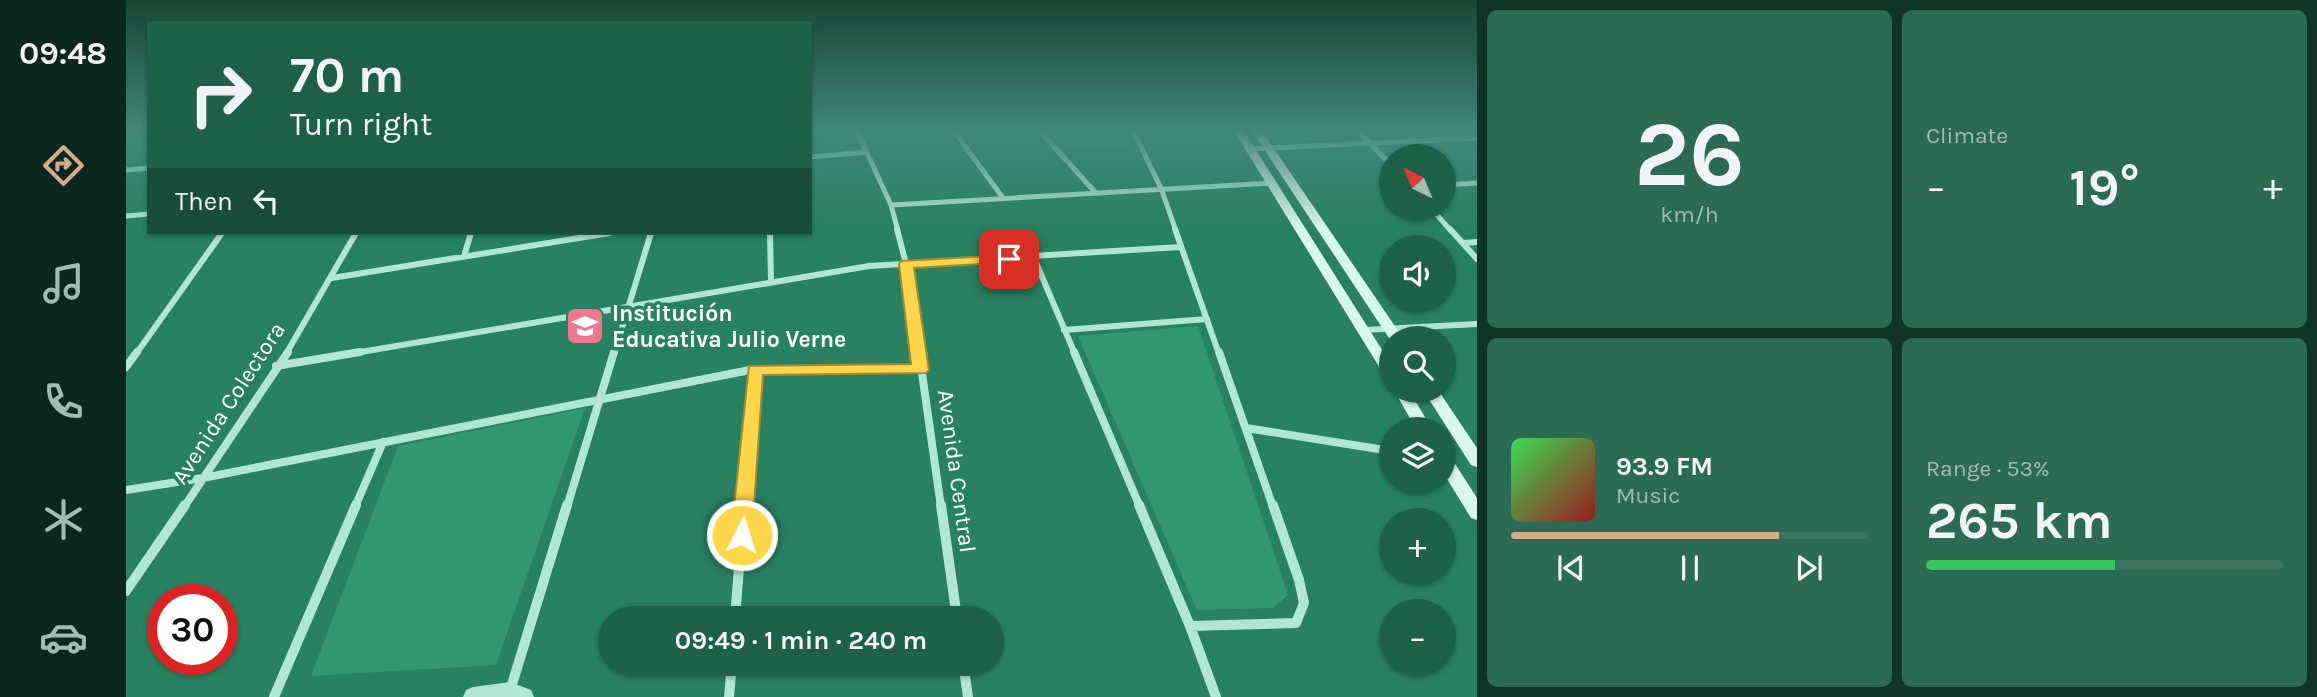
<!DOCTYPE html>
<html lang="en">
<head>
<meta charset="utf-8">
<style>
  :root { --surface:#1e6149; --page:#2b6a53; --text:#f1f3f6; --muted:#a1bcb4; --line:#3c7561; --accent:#d6ab8b }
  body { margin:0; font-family:Karla,sans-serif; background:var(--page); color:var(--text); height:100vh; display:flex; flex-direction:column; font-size:26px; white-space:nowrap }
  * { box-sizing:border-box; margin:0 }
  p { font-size:23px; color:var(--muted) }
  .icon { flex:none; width:38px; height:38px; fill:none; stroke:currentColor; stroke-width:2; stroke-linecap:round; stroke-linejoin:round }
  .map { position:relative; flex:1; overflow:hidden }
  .details { display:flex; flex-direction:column; gap:10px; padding:10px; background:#103528; width:840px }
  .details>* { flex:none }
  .banner { position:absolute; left:21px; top:21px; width:665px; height:214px; border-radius:0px; box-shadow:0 2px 5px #0004; background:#1e6149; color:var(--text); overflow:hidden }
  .needle { width:46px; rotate:317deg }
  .tools { position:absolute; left:1253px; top:144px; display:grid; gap:14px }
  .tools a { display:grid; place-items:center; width:77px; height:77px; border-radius:50%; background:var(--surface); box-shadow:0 2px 5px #0004; font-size:35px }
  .speed { position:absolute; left:21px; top:584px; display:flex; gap:14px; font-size:35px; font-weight:700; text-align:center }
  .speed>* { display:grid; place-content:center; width:91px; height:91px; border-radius:50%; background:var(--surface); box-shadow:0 2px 5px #0004; line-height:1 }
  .speed .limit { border:10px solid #d22; background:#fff; color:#111 }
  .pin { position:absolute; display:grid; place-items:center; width:60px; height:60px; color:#fff; margin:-30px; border-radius:14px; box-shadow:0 4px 10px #0006 }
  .me { position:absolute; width:77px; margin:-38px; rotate:5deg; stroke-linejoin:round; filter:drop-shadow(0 0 5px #0008) }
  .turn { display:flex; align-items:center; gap:24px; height:147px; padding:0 28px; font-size:32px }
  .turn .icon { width:91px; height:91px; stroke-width:2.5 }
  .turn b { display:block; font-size:49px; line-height:60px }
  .then { display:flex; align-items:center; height:66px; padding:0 28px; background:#0003; gap:14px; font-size:26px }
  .big { font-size:52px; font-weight:700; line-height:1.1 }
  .details .tile { flex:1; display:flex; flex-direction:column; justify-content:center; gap:10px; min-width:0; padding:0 24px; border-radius:10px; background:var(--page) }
  .details .dial { align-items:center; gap:0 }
  .dial b { font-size:91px; line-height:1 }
  .song { display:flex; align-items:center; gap:21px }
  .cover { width:84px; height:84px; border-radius:10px; background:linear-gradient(135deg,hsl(130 70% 55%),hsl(0 70% 35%)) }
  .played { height:7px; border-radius:4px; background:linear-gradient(90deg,var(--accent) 75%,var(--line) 75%) }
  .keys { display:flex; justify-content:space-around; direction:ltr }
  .heat { display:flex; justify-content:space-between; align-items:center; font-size:38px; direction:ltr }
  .charge { height:10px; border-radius:5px; background:linear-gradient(90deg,#34c759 53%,var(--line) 0) }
  .details .tiles { flex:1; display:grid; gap:10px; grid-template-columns:repeat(2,1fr) }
  .trip { position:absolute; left:472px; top:606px; width:406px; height:70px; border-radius:35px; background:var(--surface); box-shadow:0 2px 5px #0004; font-weight:700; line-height:70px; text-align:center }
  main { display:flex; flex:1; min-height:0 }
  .dock { display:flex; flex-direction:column; width:126px; justify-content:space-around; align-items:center; background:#0c271d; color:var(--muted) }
  .dock .icon { width:49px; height:49px }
  .dock .on { color:var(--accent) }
  .dock b { font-size:32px; color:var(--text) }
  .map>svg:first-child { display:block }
</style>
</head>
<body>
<main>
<nav class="dock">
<b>09:48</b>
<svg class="icon on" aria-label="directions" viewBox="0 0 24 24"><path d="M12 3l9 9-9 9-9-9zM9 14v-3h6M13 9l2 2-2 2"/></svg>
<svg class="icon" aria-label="music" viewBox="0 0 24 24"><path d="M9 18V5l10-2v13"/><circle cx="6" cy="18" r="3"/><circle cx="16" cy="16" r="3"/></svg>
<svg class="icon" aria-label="phone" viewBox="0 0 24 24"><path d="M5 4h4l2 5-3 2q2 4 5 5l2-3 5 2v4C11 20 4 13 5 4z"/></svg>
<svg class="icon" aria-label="climate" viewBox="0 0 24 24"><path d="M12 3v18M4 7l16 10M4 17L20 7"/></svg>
<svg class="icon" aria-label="car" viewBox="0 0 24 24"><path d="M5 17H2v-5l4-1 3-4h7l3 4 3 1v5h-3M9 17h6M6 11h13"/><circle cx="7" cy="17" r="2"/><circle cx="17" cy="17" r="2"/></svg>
</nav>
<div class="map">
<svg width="1351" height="697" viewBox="0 0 1351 697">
  <rect width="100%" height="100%" fill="#288161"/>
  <!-- green -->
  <path fill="#329872" d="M921,131h77l8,14 -70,2z
    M1072,326l90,269 -15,13 -76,2 -119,-274z
    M459,408l-89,257 -185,11 87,-230z"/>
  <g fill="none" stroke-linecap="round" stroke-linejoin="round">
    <!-- minor-far3 -->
    <path stroke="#b0e6d2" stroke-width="5" d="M731,131l34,74 7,26
      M828,131l49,67
      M914,131l55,61
      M1007,131l28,57 15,43
      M1232,131l33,34
      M1126,149l225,-11
      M684,157l57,-5
      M0,170l23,-2
      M1318,185l33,-2
      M765,205l382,-22
      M1305,208l20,23
      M0,216l23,-2"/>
    <!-- minor-far2 -->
    <path stroke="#b0e6d2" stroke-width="6" d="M771,229l9,35 13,90
      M1049,229l44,125
      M1324,229l27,30
      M644,233l1,48
      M1337,243l14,-1
      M338,256l7,-23
      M908,258l41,96
      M206,278l278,-45
      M938,330l143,-11
      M1238,330l113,-6
      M10,354l86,-121
      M160,354l70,-121
      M223,354l520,-88 311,-19
      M488,354l37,-121"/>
    <!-- minor-far1 -->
    <path stroke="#b0e6d2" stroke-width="8" d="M793,352l22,155
      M948,352l66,155
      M1093,352l54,155
      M150,366l84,-14
      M0,367l11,-15
      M1120,428l145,23
      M0,490l77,-12 552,-109 165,1
      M58,507l104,-155
      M229,507l28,-65
      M441,507l47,-155
      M618,507l11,-138"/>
    <!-- minor -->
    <path stroke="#b0e6d2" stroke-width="10" d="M815,505l16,113
      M1013,505l51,121 26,71
      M0,591l59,-86
      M609,618l9,-113
      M1064,626l106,-3 8,-20 -5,-23 -26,-75
      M837,663l5,34
      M384,691l57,-186
      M148,697l82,-192
      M603,697l3,-34"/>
    <!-- tertiary -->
    <path fill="#b0e6d2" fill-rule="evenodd" d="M384,682l21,8 3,7h-71l3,-7 7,-3z"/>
    <!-- secondary -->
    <path fill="#d9f6eb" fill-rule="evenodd" d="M1108,131h10l147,233v16l-5,-2z
      M1126,131h10l141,207h-12v3z
      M1268,390h15l23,39h-16z
      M1297,390h15l39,58v19l-6,-2z
      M1318,454l6,2 27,42v22l-6,-2 -27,-44z"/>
  </g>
  <!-- sky -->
  <linearGradient id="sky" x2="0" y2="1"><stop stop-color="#164735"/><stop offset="0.57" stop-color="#42867b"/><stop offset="1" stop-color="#42867b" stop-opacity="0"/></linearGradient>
  <rect width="1351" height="229" fill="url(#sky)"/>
  <!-- route -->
  <path fill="#ffd54a" stroke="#a68a30" stroke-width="2" d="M883,255l4,1v6l-99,6 15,102 -3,3 -163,2 -11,160 -3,6 -7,3 -8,-3 -3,-6 18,-169 162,-2 -12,-100 2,-3z"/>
  <!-- icons -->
  <defs>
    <symbol id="school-square" viewBox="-11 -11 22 22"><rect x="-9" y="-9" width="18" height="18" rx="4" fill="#ee768f" stroke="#288161"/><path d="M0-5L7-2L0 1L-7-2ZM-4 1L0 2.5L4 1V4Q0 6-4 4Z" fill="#fff"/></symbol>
  </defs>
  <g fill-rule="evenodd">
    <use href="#school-square" x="437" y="304" width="44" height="44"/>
  </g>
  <g text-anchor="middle" stroke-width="7" stroke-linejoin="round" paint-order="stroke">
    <!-- poi labels -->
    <g font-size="23" font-weight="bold" fill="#fff" stroke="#288161" text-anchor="start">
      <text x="486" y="321">Institución<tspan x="486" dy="26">Educativa Julio Verne</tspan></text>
    </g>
    <!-- street labels -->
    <g font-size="23" fill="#fff" stroke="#288161">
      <text transform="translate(102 403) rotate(-57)" y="8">Avenida Colectora</text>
      <text transform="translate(831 471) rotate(82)" y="8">Avenida Central</text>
    </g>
  </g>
</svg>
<div class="tools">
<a><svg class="needle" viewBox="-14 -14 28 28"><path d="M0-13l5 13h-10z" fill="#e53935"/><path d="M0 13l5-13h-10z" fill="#a1bcb4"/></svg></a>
<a><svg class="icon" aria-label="sound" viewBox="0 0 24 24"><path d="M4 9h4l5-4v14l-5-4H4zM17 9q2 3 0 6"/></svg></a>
<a><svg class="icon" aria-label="search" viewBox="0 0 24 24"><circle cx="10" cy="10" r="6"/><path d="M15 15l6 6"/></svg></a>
<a><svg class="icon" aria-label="layers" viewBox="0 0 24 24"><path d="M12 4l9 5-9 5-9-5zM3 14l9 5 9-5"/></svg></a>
<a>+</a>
<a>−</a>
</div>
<div class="speed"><div class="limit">30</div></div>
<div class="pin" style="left:883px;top:259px;background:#d93025"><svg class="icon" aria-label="arrive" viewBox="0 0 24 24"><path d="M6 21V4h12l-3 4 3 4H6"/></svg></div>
<svg class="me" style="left:616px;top:535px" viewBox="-20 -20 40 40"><circle r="17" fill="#ffd54a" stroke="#fff" stroke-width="3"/><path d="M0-11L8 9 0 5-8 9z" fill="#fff"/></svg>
<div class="trip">09:49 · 1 min · 240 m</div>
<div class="banner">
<div class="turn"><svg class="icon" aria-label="right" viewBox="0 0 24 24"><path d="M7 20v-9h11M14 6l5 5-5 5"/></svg><div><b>70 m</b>Turn right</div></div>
<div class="then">Then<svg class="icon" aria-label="left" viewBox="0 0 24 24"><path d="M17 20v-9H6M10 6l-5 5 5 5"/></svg></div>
</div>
</div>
<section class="details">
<div class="tiles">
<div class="tile dial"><b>26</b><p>km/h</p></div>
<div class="tile"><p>Climate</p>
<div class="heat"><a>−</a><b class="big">19°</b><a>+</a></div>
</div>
<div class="tile">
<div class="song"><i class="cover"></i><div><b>93.9 FM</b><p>Music</p></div></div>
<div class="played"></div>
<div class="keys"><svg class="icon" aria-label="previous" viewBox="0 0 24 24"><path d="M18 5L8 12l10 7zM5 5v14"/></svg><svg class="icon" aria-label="pause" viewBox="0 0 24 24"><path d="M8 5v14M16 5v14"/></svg><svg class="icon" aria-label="next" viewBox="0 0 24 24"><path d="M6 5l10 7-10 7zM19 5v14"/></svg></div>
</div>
<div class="tile"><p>Range · 53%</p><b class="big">265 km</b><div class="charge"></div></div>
</div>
</section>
</main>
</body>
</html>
